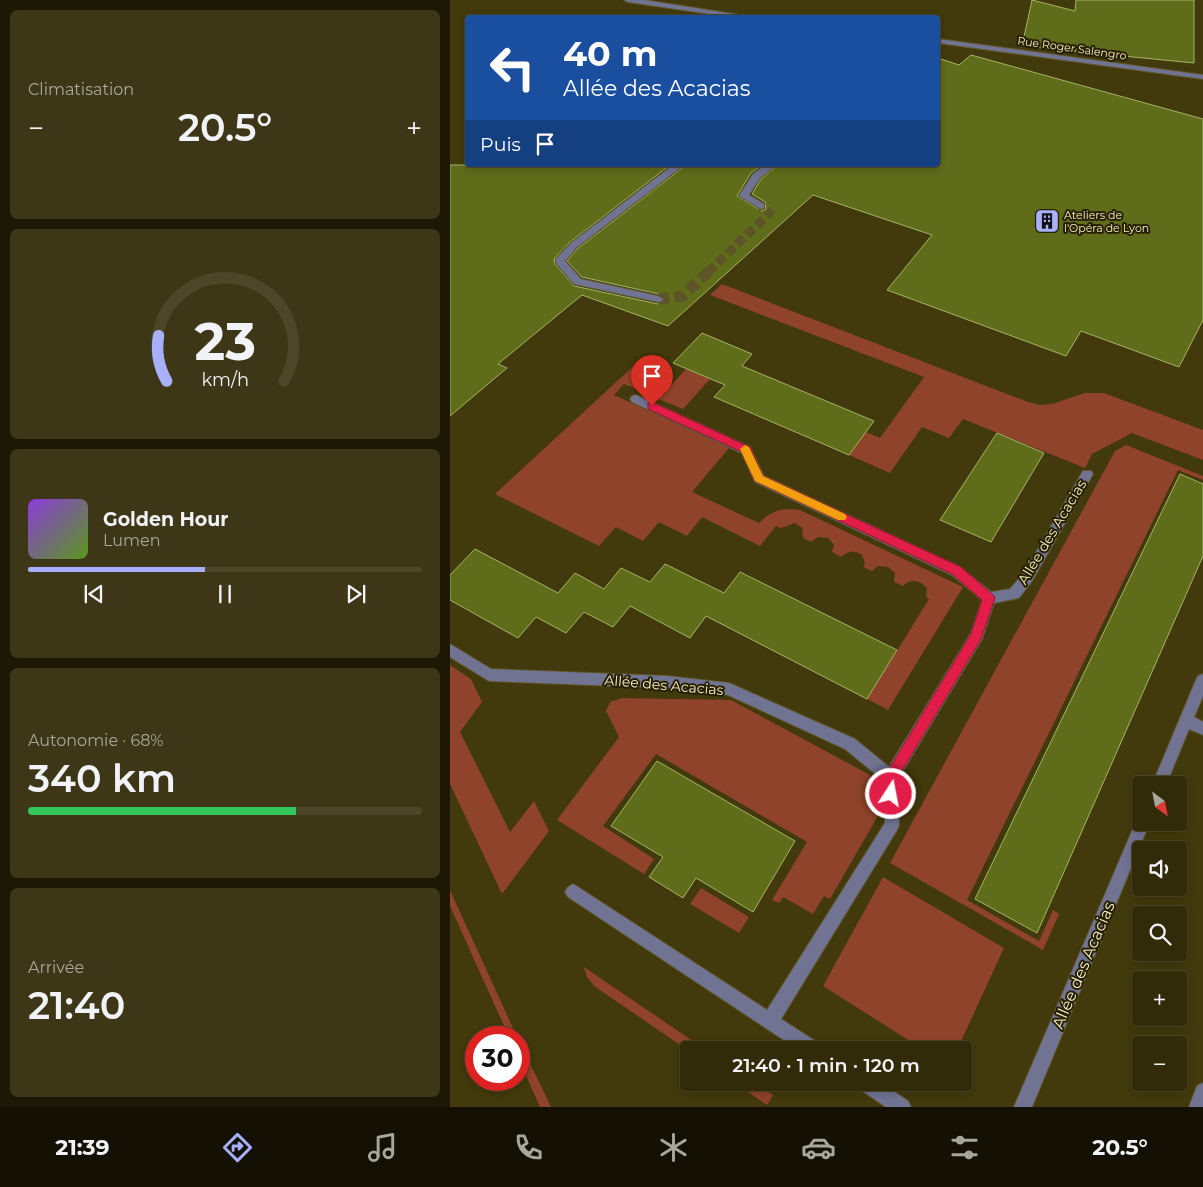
<!DOCTYPE html>
<html lang="fr">
<head>
<meta charset="utf-8">
<style>
  :root { --surface:#322b09; --page:#3d3717; --text:#f1f3f6; --muted:#a8a79c; --line:#4d472a; --accent:#a8b0fc }
  body { margin:0; font-family:Montserrat,sans-serif; background:var(--page); color:var(--text); height:100vh; display:flex; flex-direction:column; font-size:19px; white-space:nowrap }
  * { box-sizing:border-box; margin:0 }
  p { font-size:16px; color:var(--muted) }
  .icon { flex:none; width:28px; height:28px; fill:none; stroke:currentColor; stroke-width:2; stroke-linecap:round; stroke-linejoin:round }
  .map { position:relative; flex:1; overflow:hidden }
  .sheet { display:flex; flex-direction:column; gap:10px; padding:10px; background:#1c1805; width:450px }
  .sheet>* { flex:none }
  .guide { position:absolute; left:15px; top:15px; width:475px; height:152px; border-radius:5px; box-shadow:0 2px 8px #0003,0 0 0 1px var(--line); background:#1a4fa0; color:#fff; overflow:hidden }
  .needle { width:32px; rotate:148deg }
  .fabs { position:absolute; left:682px; top:776px; display:grid; gap:10px }
  .fabs a { display:grid; place-items:center; width:55px; height:55px; border-radius:5px; background:var(--surface); box-shadow:0 2px 8px #0003,0 0 0 1px var(--line); font-size:25px }
  .speed { position:absolute; left:15px; top:1026px; display:flex; gap:10px; font-size:25px; font-weight:700; text-align:center }
  .speed>* { display:grid; place-content:center; width:65px; height:65px; border-radius:50%; background:var(--surface); box-shadow:0 2px 8px #0003,0 0 0 1px var(--line); line-height:1 }
  .speed .limit { border:8px solid #d22; background:#fff; color:#111 }
  .pin { position:absolute; display:grid; place-items:center; width:42px; height:42px; color:#fff; margin:-51px -21px; border-radius:50% 50% 50% 0; rotate:-45deg; box-shadow:0 0 5px #0007 }
  .pin .icon { rotate:45deg }
  .me { position:absolute; width:55px; margin:-28px; rotate:11deg; stroke-linejoin:round; filter:drop-shadow(0 0 4px #0008) }
  .turn { display:flex; align-items:center; gap:18px; height:105px; padding:0 15px; font-size:22px }
  .turn .icon { width:65px; height:65px; stroke-width:2.5 }
  .turn b { display:block; font-size:35px; line-height:42px }
  .then { display:flex; align-items:center; height:48px; padding:0 15px; background:#0003; gap:10px; font-size:19px }
  .big { font-size:38px; font-weight:600; line-height:1.1 }
  .sheet .card { flex:1; display:flex; flex-direction:column; justify-content:center; gap:8px; min-width:0; padding:0 18px; border-radius:8px; background:var(--page) }
  .sheet .dial { align-items:center; gap:0 }
  .dial svg { height:130px; overflow:visible; fill:none; stroke:var(--line); stroke-width:7; stroke-linecap:round; text-anchor:middle }
  .dial text { fill:var(--text); stroke:none }
  .song { display:flex; align-items:center; gap:15px }
  .cover { width:60px; height:60px; border-radius:8px; background:linear-gradient(135deg,hsl(270 70% 55%),hsl(90 70% 35%)) }
  .played { height:5px; border-radius:2px; background:linear-gradient(90deg,var(--accent) 45%,var(--line) 45%) }
  .keys { display:flex; justify-content:space-around; direction:ltr }
  .heat { display:flex; justify-content:space-between; align-items:center; font-size:28px; direction:ltr }
  .charge { height:8px; border-radius:4px; background:linear-gradient(90deg,#34c759 68%,var(--line) 0) }
  .trip { position:absolute; left:230px; top:1041px; width:292px; height:50px; border-radius:5px; background:var(--surface); box-shadow:0 2px 8px #0003,0 0 0 1px var(--line); font-weight:600; line-height:50px; text-align:center }
  .dock { display:flex; height:80px; justify-content:space-around; align-items:center; background:#141104; color:var(--muted) }
  .dock .icon { width:35px; height:35px }
  .dock .on { color:var(--accent) }
  .dock b { font-size:22px; color:var(--text) }
  main { display:flex; flex:1; min-height:0 }
  .map>svg:first-child { display:block }
</style>
</head>
<body>
<main>
<section class="sheet">
<div class="card"><p>Climatisation</p>
<div class="heat"><a>−</a><b class="big">20.5°</b><a>+</a></div>
</div>
<div class="card dial"><svg viewBox="0 0 100 80">
<path d="M14 69A42 42 0 1 1 86 69"/>
<path d="M14 69A42 42 0 0 1 9 41" stroke="#a8b0fc"/>
<text x="50" y="56" font-size="32" font-weight="700">23</text>
<text x="50" y="72" font-size="11">km/h</text>
</svg></div>
<div class="card">
<div class="song"><i class="cover"></i><div><b>Golden Hour</b><p>Lumen</p></div></div>
<div class="played"></div>
<div class="keys"><svg class="icon" aria-label="previous" viewBox="0 0 24 24"><path d="M18 5L8 12l10 7zM5 5v14"/></svg><svg class="icon" aria-label="pause" viewBox="0 0 24 24"><path d="M8 5v14M16 5v14"/></svg><svg class="icon" aria-label="next" viewBox="0 0 24 24"><path d="M6 5l10 7-10 7zM19 5v14"/></svg></div>
</div>
<div class="card"><p>Autonomie · 68%</p><b class="big">340 km</b><div class="charge"></div></div>
<div class="card"><p>Arrivée</p><b class="big">21:40</b></div>
</section>
<div class="map">
<svg width="753" height="1107" viewBox="0 0 753 1107">
  <rect width="100%" height="100%" fill="#42390c"/>
  <!-- green -->
  <path fill="#8f432a" d="M272,284l306,118 12,3 12,-1 33,-11h19l99,37v30l-71,-27 -40,21 -7,14 -122,-49 -14,19 -27,-11 -32,46 -41,-18 17,-23 14,6 44,-61 -214,-82z
    M190,360l24,11 -20,21 -20,-8 -10,11 116,52 -38,45 67,31c12,-12 24,-16 41,-13l163,77 -75,123 -21,-11 62,-100 -3,-2 1,-8c-6,-9 -17,-11 -24,-3l-9,-4 1,-9 -7,-6 -10,-1 -6,5 -9,-4 2,-4 -3,-8c-8,-5 -14,-4 -21,2l-9,-5 2,-7 -6,-7 -10,-1 -7,5 -8,-4 -1,-10 -7,-5 -14,5 -5,-2 -16,20 -58,-29 -15,19 -28,-14 -16,19 -27,-14 -17,19 -104,-52z
    M236,369l24,10 -27,30 -25,-10z
    M676,445l77,31v4l-25,-10 -211,430 72,41 14,-31 6,4 -16,36 -153,-87 225,-412z
    M0,665l21,14 11,23 -22,30 50,100 24,-31 15,30 -47,63 -52,-110z
    M172,698l109,2 150,81c6,8 6,16 2,26l-53,92 -6,-3 -11,18 -30,-17 -4,6 -7,-3 35,-58 -151,-88 -53,72 51,33 -10,15 -87,-54 62,-83 -13,-26 4,-9z
    M433,877l121,71 -47,102h-33l-101,-64z
    M251,888l48,29 -10,16 -49,-29z
    M0,890l67,147h-8l-59,-131z
    M134,967l122,83 -17,1 -95,-65 -7,-9z
    M69,1040l32,67h-11l-21,-47z
    M285,1083h19l19,12 -6,10z"/>
  <!-- building -->
  <path fill="#5f6c1a" stroke="#a5b566" d="M582,0l43,11 1,-11h118v63l-172,-17z
    M521,55l232,64v201l-24,47 -98,-36 -15,25 -179,-66 45,-55 -119,-40 -145,131 -86,-31 -84,69 9,4 -57,48v-251h220l-101,78 -15,16 1,5 19,22 84,18 6,-2 1,-4 -6,-4 -77,-17 -15,-16 10,-12 109,-84h76l-11,8 -14,23 25,15 4,-2 -1,-7 -13,-8 9,-15 17,-14h160v-107l21,7z
    M252,333l50,21 -10,12 132,55 -25,34 -135,-58 11,-12 -52,-22z
    M547,433l47,20 -53,89 -51,-22z
    M730,474l23,10v72l-166,377 -62,-34z
    M25,549l83,44 17,-20 29,16 17,-21 29,14 15,-18 59,29 16,-21 157,78 -30,49 -161,-83 -16,22 -60,-32 -17,21 -29,-15 -18,21 -30,-16 -18,21 -68,-38v-25z
    M207,761l138,80 -42,71 -57,-34 -13,20 -34,-21 14,-20 -52,-31z"/>
  <g fill="none" stroke-linecap="round" stroke-linejoin="round">
    <!-- minor-tunnel-far1 -->
    <path stroke="#5d5428" stroke-width="9" stroke-dasharray="9 4.5" stroke-linecap="butt" d="M258,272l62,-59 -9,-7"/>
    <!-- minor-tunnel -->
    <path stroke="#5d5428" stroke-width="11" stroke-dasharray="11 5.5" stroke-linecap="butt" d="M208,299l25,-3 26,-25"/>
    <defs>
      <path id="minor" d="M174,0h20l116,18h-23l-109,-16z
        M488,39l265,36v4l-265,-36z
        M223,165h11l-108,83 -11,13 16,18 77,17 5,3 -1,2 -4,1 -84,-18 -18,-21v-4l14,-15z
        M315,165h11l-16,13 -11,17 15,9v4l-3,1 -22,-13 14,-22z
        M186,395l114,52 14,29 196,91 31,25 19,-3 14,-16 59,-102h8l2,3 -61,107 -13,17 -25,5 -12,36 -84,140 1,46 -2,5 -116,189 39,25 2,6h-23l-231,-153 -3,-5 3,-5 5,-3 5,3 189,123 118,-187 -1,-42 -39,-32 -117,-54 -61,-7 -178,-7 -39,-24v-13l41,25 176,7 62,7 126,56 34,28 82,-134 11,-33 -30,-25 -197,-93 -13,-29 -110,-51 -2,-3 2,-3z
        M753,674v22l-9,21 9,5v13l-14,-6 -23,56h-14l44,-105 2,-4z
        M691,815v7h9l-118,285h-18l124,-290z
        M406,1082h24l28,19 3,6h-25l-28,-19z
        M753,1083v24h-14l8,-21z"/>
    </defs>
    <!-- minor casing -->
    <use href="#minor" stroke="#5f562a" stroke-width="2"/>
    <!-- minor -->
    <use href="#minor" fill="#707492" fill-rule="evenodd"/>
  </g>
  <!-- route -->
  <path fill="#e11d48" stroke="#92132f" d="M202,402l98,45 13,29 198,91 32,28 2,3 -14,41 -84,140 1,15 -2,4 -5,2 -5,-2c-3,-7 -3,-17 0,-24l85,-140 11,-34 -30,-26 -197,-93 -13,-29 -94,-43v-6z"/>
  <!-- slow -->
  <path fill="#f59e0b" d="M295,445l4,2 14,29 82,38 2,3 -2,3h-7l-83,-39 -15,-32z"/>
  <!-- icons -->
  <defs>
    <symbol id="building-square" viewBox="-11 -11 22 22"><rect x="-9" y="-9" width="18" height="18" rx="4" fill="#a8b0fc" stroke="#272000"/><path d="M-4-6H4V6H1V3H-1V6H-4ZM-2.5-4.3h1.7v1.8h-1.7ZM.8-4.3h1.7v1.8H.8ZM-2.5-1h1.7V.8h-1.7ZM.8-1h1.7V.8H.8Z" fill="#111"/></symbol>
  </defs>
  <g fill-rule="evenodd">
    <use href="#building-square" x="583" y="207" width="28" height="28"/>
  </g>
  <g text-anchor="middle" stroke-width="4" stroke-linejoin="round" paint-order="stroke">
    <!-- far-street labels -->
    <g font-size="11" fill="#f6eec7" stroke="#272000">
      <text transform="translate(622 48) rotate(8)" y="4">Rue Roger Salengro</text>
    </g>
    <!-- far-poi labels -->
    <g font-size="11" fill="#f6eec7" stroke="#272000" text-anchor="start">
      <text x="614" y="219">Ateliers de<tspan x="614" dy="13">l'Opéra de Lyon</tspan></text>
    </g>
    <!-- street labels -->
    <g font-size="14" fill="#f6eec7" stroke="#272000">
      <text transform="translate(602 532) rotate(-59)" y="5">Allée des Acacias</text>
      <text transform="translate(214 685) rotate(5)" y="5">Allée des Acacias</text>
    </g>
    <!-- near-street labels -->
    <g font-size="16" fill="#f6eec7" stroke="#272000">
      <text transform="translate(633 965) rotate(-67)" y="6">Allée des Acacias</text>
    </g>
  </g>
</svg>
<div class="fabs">
<a><svg class="needle" viewBox="-14 -14 28 28"><path d="M0-13l5 13h-10z" fill="#e53935"/><path d="M0 13l5-13h-10z" fill="#a8a79c"/></svg></a>
<a><svg class="icon" aria-label="sound" viewBox="0 0 24 24"><path d="M4 9h4l5-4v14l-5-4H4zM17 9q2 3 0 6"/></svg></a>
<a><svg class="icon" aria-label="search" viewBox="0 0 24 24"><circle cx="10" cy="10" r="6"/><path d="M15 15l6 6"/></svg></a>
<a>+</a>
<a>−</a>
</div>
<div class="speed"><div class="limit">30</div></div>
<div class="pin" style="left:202px;top:406px;background:#d93025"><svg class="icon" aria-label="arrive" viewBox="0 0 24 24"><path d="M6 21V4h12l-3 4 3 4H6"/></svg></div>
<svg class="me" style="left:441px;top:794px" viewBox="-20 -20 40 40"><circle r="17" fill="#e11d48" stroke="#fff" stroke-width="3"/><path d="M0-11L8 9 0 5-8 9z" fill="#fff"/></svg>
<div class="trip">21:40 · 1 min · 120 m</div>
<div class="guide">
<div class="turn"><svg class="icon" aria-label="left" viewBox="0 0 24 24"><path d="M17 20v-9H6M10 6l-5 5 5 5"/></svg><div><b>40 m</b>Allée des Acacias</div></div>
<div class="then">Puis<svg class="icon" aria-label="arrive" viewBox="0 0 24 24"><path d="M6 21V4h12l-3 4 3 4H6"/></svg></div>
</div>
</div>
</main>
<nav class="dock">
<b>21:39</b>
<svg class="icon on" aria-label="directions" viewBox="0 0 24 24"><path d="M12 3l9 9-9 9-9-9zM9 14v-3h6M13 9l2 2-2 2"/></svg>
<svg class="icon" aria-label="music" viewBox="0 0 24 24"><path d="M9 18V5l10-2v13"/><circle cx="6" cy="18" r="3"/><circle cx="16" cy="16" r="3"/></svg>
<svg class="icon" aria-label="phone" viewBox="0 0 24 24"><path d="M5 4h4l2 5-3 2q2 4 5 5l2-3 5 2v4C11 20 4 13 5 4z"/></svg>
<svg class="icon" aria-label="climate" viewBox="0 0 24 24"><path d="M12 3v18M4 7l16 10M4 17L20 7"/></svg>
<svg class="icon" aria-label="car" viewBox="0 0 24 24"><path d="M5 17H2v-5l4-1 3-4h7l3 4 3 1v5h-3M9 17h6M6 11h13"/><circle cx="7" cy="17" r="2"/><circle cx="17" cy="17" r="2"/></svg>
<svg class="icon" aria-label="filters" viewBox="0 0 24 24"><path d="M4 7h16M4 17h16"/><circle cx="9" cy="7" r="2"/><circle cx="15" cy="17" r="2"/></svg>
<b>20.5°</b>
</nav>
</body>
</html>
